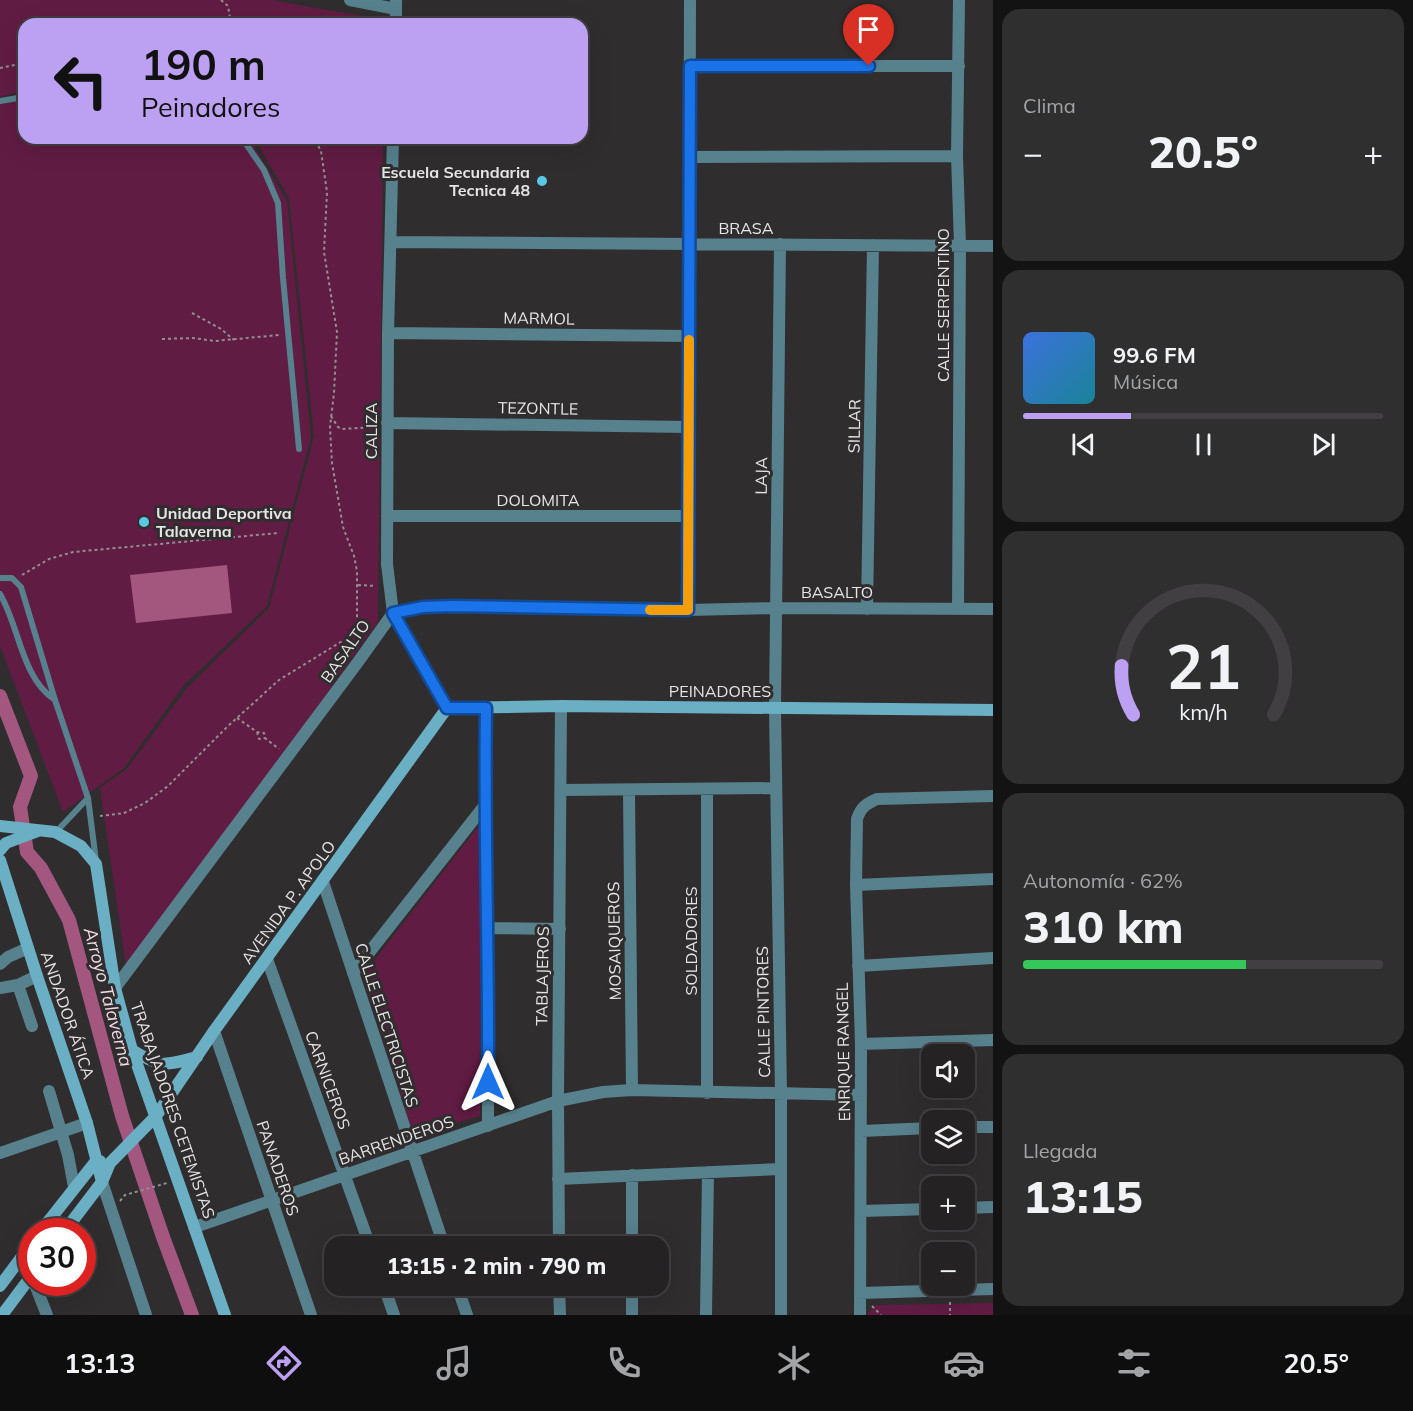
<!DOCTYPE html>
<html lang="es">
<head>
<meta charset="utf-8">
<style>
  :root { --surface:#242223; --page:#302f30; --text:#f1f3f6; --muted:#a3a4a6; --line:#413f41; --accent:#bca0f2 }
  body { margin:0; font-family:Mulish,sans-serif; background:var(--page); color:var(--text); height:100vh; display:flex; flex-direction:column; font-size:22px; white-space:nowrap }
  * { box-sizing:border-box; margin:0 }
  p { font-size:20px; color:var(--muted) }
  .icon { flex:none; width:33px; height:33px; fill:none; stroke:currentColor; stroke-width:2; stroke-linecap:round; stroke-linejoin:round }
  .map { position:relative; flex:1; overflow:hidden }
  .details { display:flex; flex-direction:column; gap:9px; padding:9px; background:#141313; width:420px }
  .details>* { flex:none }
  .guide { position:absolute; left:18px; top:18px; width:570px; height:126px; border-radius:18px; box-shadow:0 6px 24px #0002,0 0 0 2px var(--line); background:#bca0f2; color:#111; overflow:hidden }
  .fabs { position:absolute; left:921px; top:1044px; display:grid; gap:12px }
  .fabs a { display:grid; place-items:center; width:54px; height:54px; border-radius:12px; background:var(--surface); box-shadow:0 6px 24px #0002,0 0 0 2px var(--line); font-size:30px }
  .speed { position:absolute; left:18px; top:1218px; display:flex; gap:12px; font-size:30px; font-weight:700; text-align:center }
  .speed>* { display:grid; place-content:center; width:78px; height:78px; border-radius:50%; background:var(--surface); box-shadow:0 6px 24px #0002,0 0 0 2px var(--line); line-height:1 }
  .speed .limit { border:9px solid #d22; background:#fff; color:#111 }
  .pin { position:absolute; display:grid; place-items:center; width:51px; height:51px; color:#fff; margin:-62px -26px; border-radius:50% 50% 50% 0; rotate:-45deg; box-shadow:0 0 6px #0007 }
  .pin .icon { rotate:45deg }
  .me { position:absolute; width:66px; margin:-33px; rotate:0deg; stroke-linejoin:round; filter:drop-shadow(0 0 4px #0008) }
  .turn { display:flex; align-items:center; gap:21px; height:126px; padding:0 24px; font-size:27px }
  .turn .icon { width:78px; height:78px; stroke-width:2.5 }
  .turn b { display:block; font-size:42px; line-height:51px }
  .big { font-size:45px; font-weight:800; line-height:1.1 }
  .details .card { flex:1; display:flex; flex-direction:column; justify-content:center; gap:9px; min-width:0; padding:0 21px; border-radius:18px; background:var(--page) }
  .details .dial { align-items:center; gap:0 }
  .dial svg { height:156px; overflow:visible; fill:none; stroke:var(--line); stroke-width:7; stroke-linecap:round; text-anchor:middle }
  .dial text { fill:var(--text); stroke:none }
  .song { display:flex; align-items:center; gap:18px }
  .cover { width:72px; height:72px; border-radius:9px; background:linear-gradient(135deg,hsl(220 70% 55%),hsl(190 70% 35%)) }
  .played { height:6px; border-radius:3px; background:linear-gradient(90deg,var(--accent) 30%,var(--line) 30%) }
  .keys { display:flex; justify-content:space-around; direction:ltr }
  .heat { display:flex; justify-content:space-between; align-items:center; font-size:33px; direction:ltr }
  .charge { height:9px; border-radius:4px; background:linear-gradient(90deg,#34c759 62%,var(--line) 0) }
  .trip { position:absolute; left:324px; top:1236px; width:345px; height:60px; border-radius:18px; background:var(--surface); box-shadow:0 6px 24px #0002,0 0 0 2px var(--line); font-weight:800; line-height:60px; text-align:center }
  .tabs { display:flex; height:96px; justify-content:space-around; align-items:center; background:#0e0e0e; color:var(--muted) }
  .tabs .icon { width:42px; height:42px }
  .tabs .current { color:var(--accent) }
  .tabs b { font-size:27px; color:var(--text) }
  main { display:flex; flex:1; min-height:0 }
  .map>svg:first-child { display:block }
</style>
</head>
<body>
<main>
<div class="map">
<svg width="993" height="1315" viewBox="0 0 993 1315">
  <rect width="100%" height="100%" fill="#302d2f"/>
  <!-- green -->
  <path fill="#611c43" d="M0,0h271l113,20v4h-360v67l-24,6z
    M24,93v45h225l38,63 24,236 -44,169 -83,79 -60,83 -61,44 -63,-166v-547z
    M254,138h129l-5,484 -125,174 -127,169 -26,-177 27,-19 60,-81 82,-80 45,-172 -25,-238z
    M481,823l-1,293 -66,20 -52,-160z
    M993,1303v12h-127l10,-10z"/>
  <!-- water -->
  <path fill="#a3577e" d="M227,565l5,48 -96,10 -6,-48z"/>
  <g fill="none" stroke-linecap="round" stroke-linejoin="round">
    <!-- canal -->
    <path stroke="#a3577e" stroke-width="14" d="M0,696l31,80 -11,31 7,45 14,16 28,52 53,196 41,121 29,78"/>
    <!-- path -->
    <path stroke="#928f91" stroke-width="2" stroke-dasharray="3 3" stroke-linecap="butt" d="M221,0l7,6 3,18
      M0,68l24,-5
      M192,313l29,16 13,11
      M162,339l31,-1 22,3 64,-6
      M331,416l7,11 4,2 34,-2
      M22,575l27,-16 24,-7 205,-19
      M358,585l18,1
      M237,718l20,14 7,1 1,5 14,11
      M257,732l2,7 6,-1
      M100,816l24,-3 21,-10 23,-17 60,-60 51,-46 78,-48v-61l-3,-15 -11,-29 -11,-64 -2,-36 4,-34 3,-61 -13,-80 3,-60 -6,-41 -7,-13
      M120,1201l5,-6 42,-12
      M950,1302v13
      M872,1306l9,9"/>
    <!-- lane -->
    <path stroke="#57818d" stroke-width="6" d="M0,101l24,-4
      M242,138l22,32 14,33 5,75 16,171
      M0,578h12l9,9 34,113 33,98 8,63
      M0,594c20,34 21,83 55,106
      M56,832l32,-34"/>
    <!-- street -->
    <path stroke="#57818d" stroke-width="12" d="M350,0l46,9
      M396,24v-24
      M690,66h269
      M393,138l-5,195 -1,231 6,49 54,95
      M689,157l268,-1
      M391,242l602,4
      M780,244l-5,464 6,387v220
      M388,333l301,3
      M387,423l302,4
      M387,516h302
      M867,609l6,-364
      M958,609l2,-364 -3,-89 2,-156
      M688,610l2,-610
      M486,708l-1,97 3,123v198
      M561,790l215,-2
      M629,791l3,299
      M323,882l121,364
      M856,885l137,-6
      M488,928l72,1
      M267,959l103,287
      M0,964l8,-7 20,-9
      M858,966l135,-8
      M353,973l132,-168
      M18,985l14,41
      M0,988l18,-3 19,-9
      M115,988l243,-326 35,-49 30,-6 30,-1 235,4 88,-2 217,1
      M214,1031l97,284
      M861,1044l132,-4
      M49,1091l19,64 6,32
      M707,1093v-303
      M964,1127h29
      M861,1131l71,-3
      M0,1153l87,-30
      M558,1179l223,-10
      M102,1182l44,133
      M964,1208l29,-1
      M861,1211l71,-2
      M195,1227l363,-126 45,-9 29,-2 229,5
      M559,1246l-1,-145 3,-395
      M632,1246v-71
      M23,1254l9,22
      M34,1282l13,33
      M384,1286l10,29
      M457,1286l10,29
      M559,1286l1,29
      M860,1293l133,-4
      M632,1315v-29
      M706,1315l2,-143
      M860,1315l1,-271 -5,-159 1,-66c4,-12 9,-15 20,-20l116,-3"/>
    <!-- secondary -->
    <path stroke="#6aafc3" stroke-width="12" d="M0,826l55,6 26,14 15,18 19,124 17,62 93,265
      M0,850l6,-7 32,-12
      M0,860l37,116 50,147 15,59
      M132,1050c29,18 32,16 65,7
      M40,1232l56,-71h4
      M64,1232l38,-50 8,-19 46,-47 58,-85 233,-323 114,-2 432,4
      M0,1286l32,-43
      M2,1315l30,-40"/>
  </g>
  <g fill="none" stroke-linecap="round" stroke-linejoin="round">
    <defs>
      <path id="route" d="M488,1082c1,-125 -4,-249 -2,-374h-39l-54,-95 30,-6 30,-1 235,4 2,-544h179"/>
    </defs>
    <!-- route casing -->
    <use href="#route" stroke="#114b97" stroke-width="15"/>
    <!-- route -->
    <use href="#route" stroke="#1a73e8" stroke-width="10"/>
    <!-- slow -->
    <path stroke="#f59e0b" stroke-width="10" d="M650,610h38l1,-270"/>
  </g>
  <!-- markers -->
  <g fill="#5ac8e5" stroke="#302d2f" stroke-width="2">
    <circle cx="542" cy="181" r="6"/>
    <circle cx="144" cy="522" r="6"/>
  </g>
  <g text-anchor="middle" stroke-width="6" stroke-linejoin="round" paint-order="stroke">
    <!-- poi labels -->
    <g font-size="16" font-weight="bold" fill="#e6e4e5" stroke="#302d2f" text-anchor="end">
      <text x="530" y="178">Escuela Secundaria<tspan x="530" dy="18">Tecnica 48</tspan></text>
      <text x="156" y="519" text-anchor="start">Unidad Deportiva<tspan x="156" dy="18">Talaverna</tspan></text>
    </g>
    <!-- street labels -->
    <g font-size="16" fill="#e6e4e5" stroke="#302d2f">
      <text x="746" y="234">BRASA</text>
      <text transform="translate(943 305) rotate(-90)" y="6">CALLE SERPENTINO</text>
      <text transform="translate(539 318) rotate(1)" y="6">MARMOL</text>
      <text transform="translate(538 408) rotate(1)" y="6">TEZONTLE</text>
      <text transform="translate(854 426) rotate(-89)" y="6">SILLAR</text>
      <text transform="translate(371 431) rotate(-90)" y="6">CALIZA</text>
      <text transform="translate(761 476) rotate(-89)" y="6">LAJA</text>
      <text x="538" y="506">DOLOMITA</text>
      <text x="837" y="598">BASALTO</text>
      <text transform="translate(345 651) rotate(-55)" y="6">BASALTO</text>
      <text x="720" y="697">PEINADORES</text>
      <text transform="translate(288 902) rotate(-54)" y="6">AVENIDA P. APOLO</text>
      <text transform="translate(614 941) rotate(-91)" y="6">MOSAIQUEROS</text>
      <text transform="translate(691 941) rotate(-90)" y="6">SOLDADORES</text>
      <text transform="translate(542 976) rotate(-89)" y="6">TABLAJEROS</text>
      <text transform="translate(763 1012) rotate(-91)" y="6">CALLE PINTORES</text>
      <text transform="translate(68 1015) rotate(71)" y="6">ANDADOR ÁTICA</text>
      <text transform="translate(387 1025) rotate(72)" y="6">CALLE ELECTRICISTAS</text>
      <text transform="translate(843 1052) rotate(-91)" y="6">ENRIQUE RANGEL</text>
      <text transform="translate(328 1080) rotate(70)" y="6">CARNICEROS</text>
      <text transform="translate(173 1110) rotate(71)" y="6">TRABAJADORES CETEMISTAS</text>
      <text transform="translate(396 1140) rotate(-19)" y="6">BARRENDEROS</text>
      <text transform="translate(278 1168) rotate(71)" y="6">PANADEROS</text>
    </g>
    <!-- water labels -->
    <g font-size="18" font-style="italic" fill="#f1dbe5" stroke="#302d2f">
      <text transform="translate(108 997) rotate(75)" y="6">Arroyo Talaverna</text>
    </g>
  </g>
</svg>
<div class="fabs">
<a><svg class="icon" aria-label="sound" viewBox="0 0 24 24"><path d="M4 9h4l5-4v14l-5-4H4zM17 9q2 3 0 6"/></svg></a>
<a><svg class="icon" aria-label="layers" viewBox="0 0 24 24"><path d="M12 4l9 5-9 5-9-5zM3 14l9 5 9-5"/></svg></a>
<a>+</a>
<a>−</a>
</div>
<div class="speed"><div class="limit">30</div></div>
<div class="pin" style="left:869px;top:66px;background:#d93025"><svg class="icon" aria-label="arrive" viewBox="0 0 24 24"><path d="M6 21V4h12l-3 4 3 4H6"/></svg></div>
<svg class="me" style="left:488px;top:1082px" viewBox="-20 -20 40 40"><path d="M0-17L14 15 0 8-14 15z" fill="#1a73e8" stroke="#fff" stroke-width="4"/></svg>
<div class="trip">13:15 · 2 min · 790 m</div>
<div class="guide">
<div class="turn"><svg class="icon" aria-label="left" viewBox="0 0 24 24"><path d="M17 20v-9H6M10 6l-5 5 5 5"/></svg><div><b>190 m</b>Peinadores</div></div>
</div>
</div>
<section class="details">
<div class="card"><p>Clima</p>
<div class="heat"><a>−</a><b class="big">20.5°</b><a>+</a></div>
</div>
<div class="card">
<div class="song"><i class="cover"></i><div><b>99.6 FM</b><p>Música</p></div></div>
<div class="played"></div>
<div class="keys"><svg class="icon" aria-label="previous" viewBox="0 0 24 24"><path d="M18 5L8 12l10 7zM5 5v14"/></svg><svg class="icon" aria-label="pause" viewBox="0 0 24 24"><path d="M8 5v14M16 5v14"/></svg><svg class="icon" aria-label="next" viewBox="0 0 24 24"><path d="M6 5l10 7-10 7zM19 5v14"/></svg></div>
</div>
<div class="card dial"><svg viewBox="0 0 100 80">
<path d="M14 69A42 42 0 1 1 86 69"/>
<path d="M14 69A42 42 0 0 1 8 44" stroke="#bca0f2"/>
<text x="50" y="56" font-size="32" font-weight="700">21</text>
<text x="50" y="72" font-size="11">km/h</text>
</svg></div>
<div class="card"><p>Autonomía · 62%</p><b class="big">310 km</b><div class="charge"></div></div>
<div class="card"><p>Llegada</p><b class="big">13:15</b></div>
</section>
</main>
<nav class="tabs">
<b>13:13</b>
<svg class="icon current" aria-label="directions" viewBox="0 0 24 24"><path d="M12 3l9 9-9 9-9-9zM9 14v-3h6M13 9l2 2-2 2"/></svg>
<svg class="icon" aria-label="music" viewBox="0 0 24 24"><path d="M9 18V5l10-2v13"/><circle cx="6" cy="18" r="3"/><circle cx="16" cy="16" r="3"/></svg>
<svg class="icon" aria-label="phone" viewBox="0 0 24 24"><path d="M5 4h4l2 5-3 2q2 4 5 5l2-3 5 2v4C11 20 4 13 5 4z"/></svg>
<svg class="icon" aria-label="climate" viewBox="0 0 24 24"><path d="M12 3v18M4 7l16 10M4 17L20 7"/></svg>
<svg class="icon" aria-label="car" viewBox="0 0 24 24"><path d="M5 17H2v-5l4-1 3-4h7l3 4 3 1v5h-3M9 17h6M6 11h13"/><circle cx="7" cy="17" r="2"/><circle cx="17" cy="17" r="2"/></svg>
<svg class="icon" aria-label="filters" viewBox="0 0 24 24"><path d="M4 7h16M4 17h16"/><circle cx="9" cy="7" r="2"/><circle cx="15" cy="17" r="2"/></svg>
<b>20.5°</b>
</nav>
</body>
</html>
